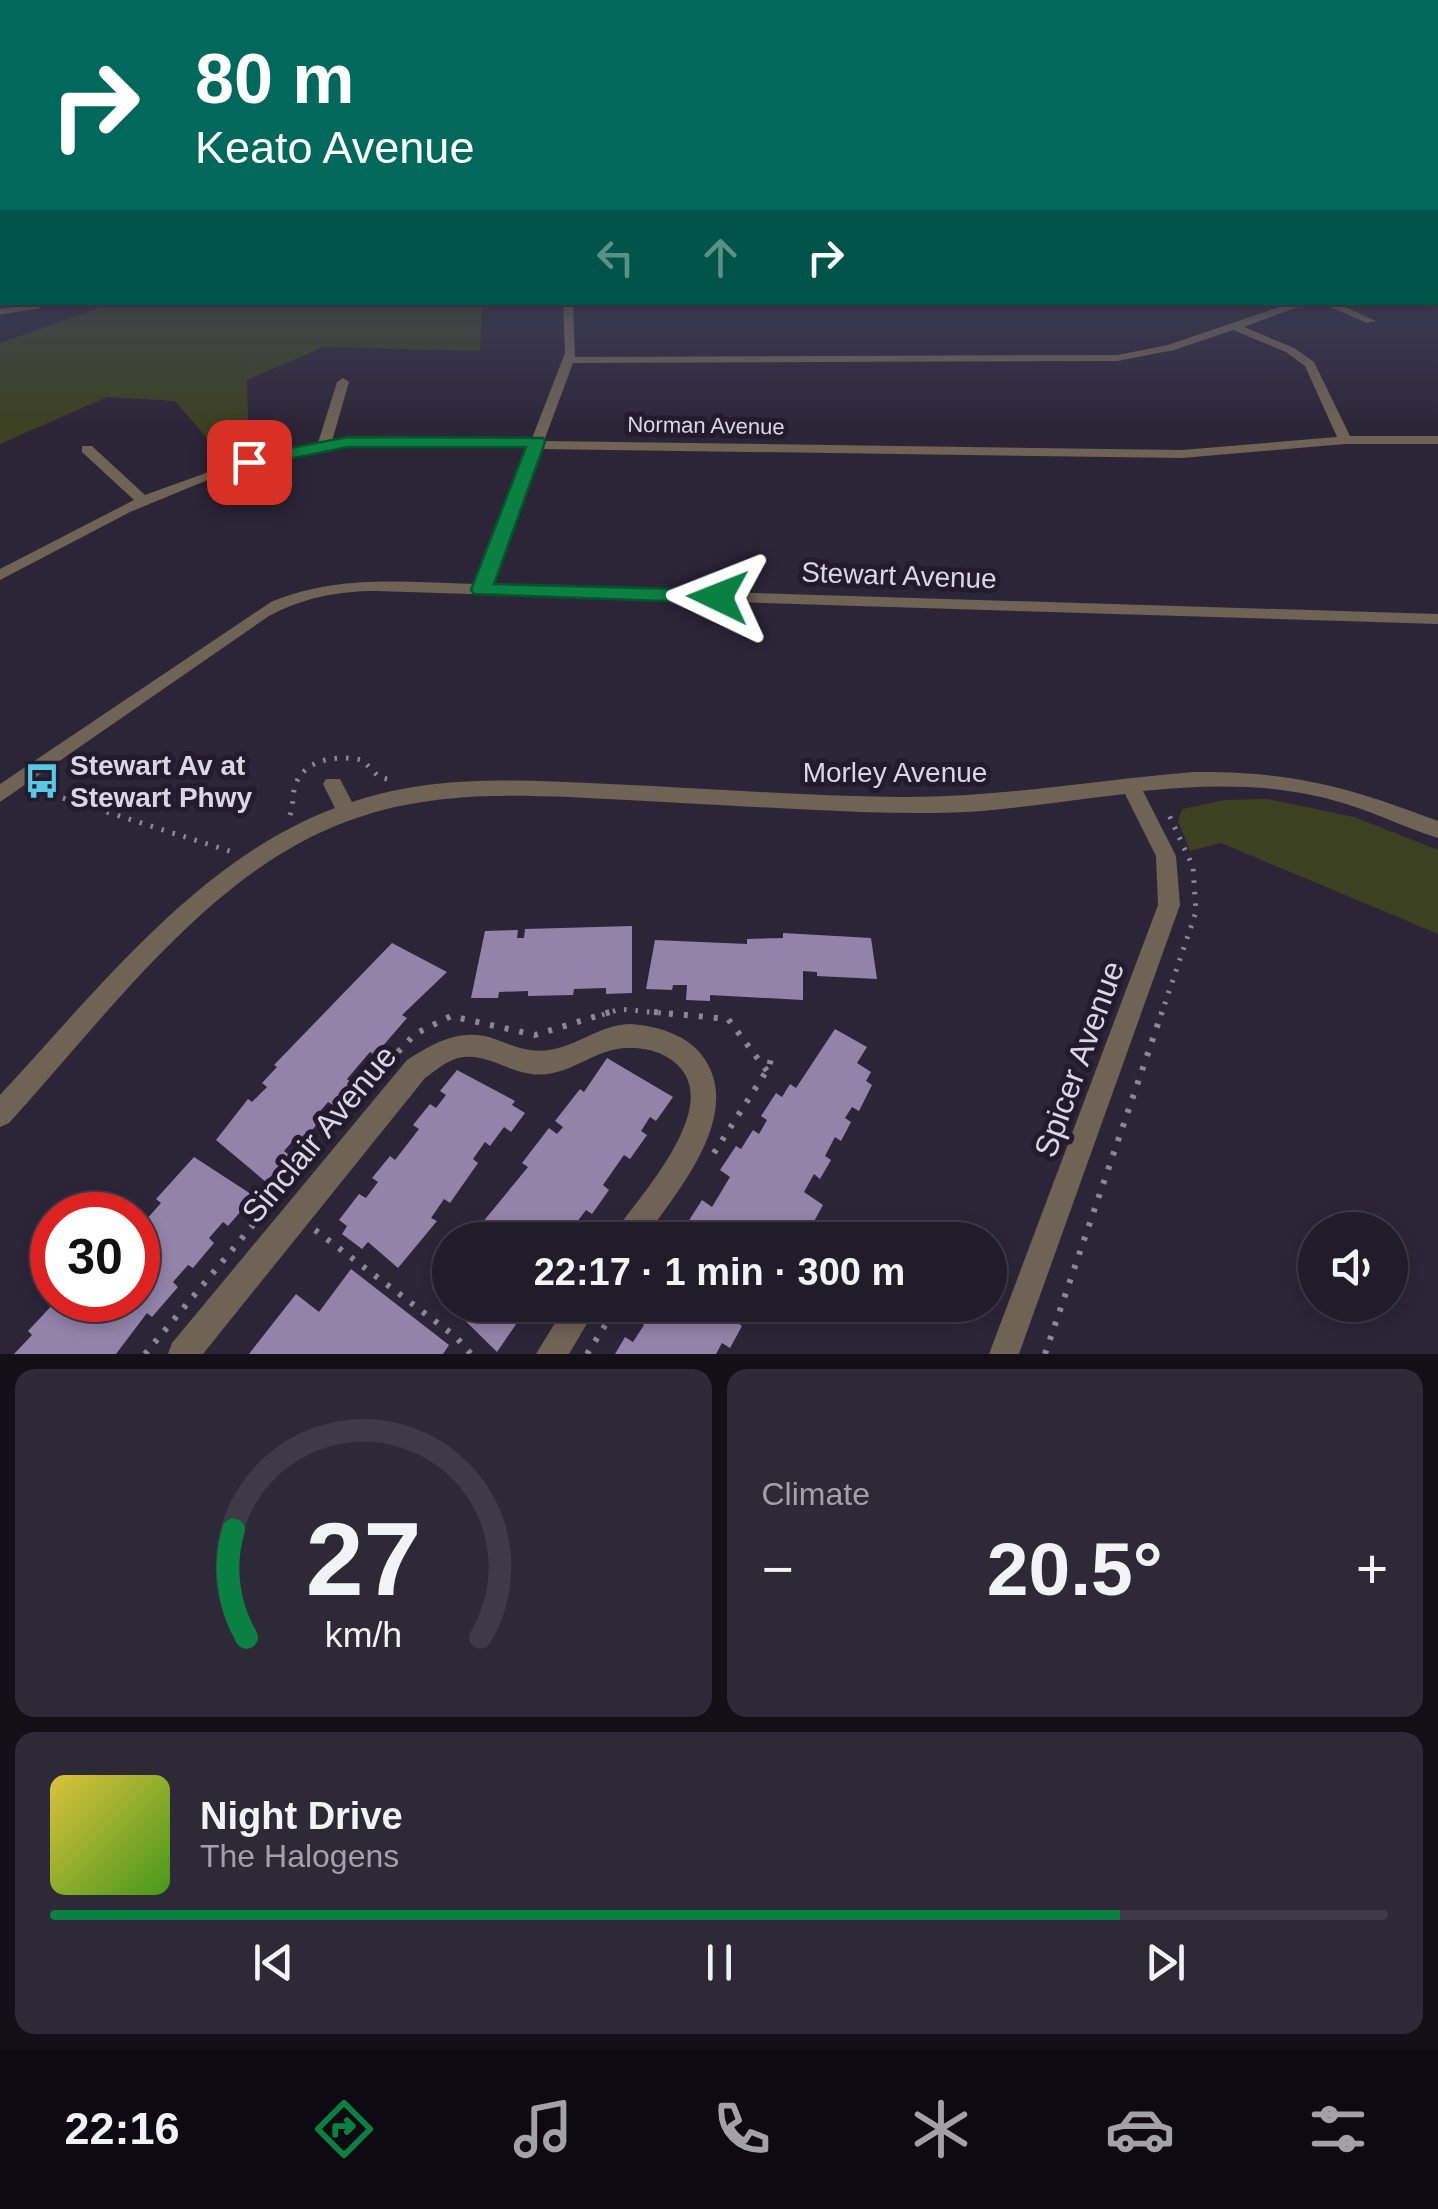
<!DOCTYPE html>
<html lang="en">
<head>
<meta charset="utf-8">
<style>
  :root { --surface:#211c2a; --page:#2d2936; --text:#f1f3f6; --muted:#a2a1a8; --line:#3e3a47; --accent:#0b8043 }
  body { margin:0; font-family:Helvetica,sans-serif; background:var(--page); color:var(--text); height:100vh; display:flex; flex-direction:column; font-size:38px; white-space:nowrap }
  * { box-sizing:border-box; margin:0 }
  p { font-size:32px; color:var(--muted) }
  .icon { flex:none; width:55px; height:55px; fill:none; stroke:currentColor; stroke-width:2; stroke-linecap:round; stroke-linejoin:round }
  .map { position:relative; height:1354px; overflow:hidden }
  .sheet { display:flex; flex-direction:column; gap:15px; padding:15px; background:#120f17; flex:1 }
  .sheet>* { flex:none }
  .hud { position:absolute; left:0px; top:0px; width:1440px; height:305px; box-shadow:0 5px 15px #0003,0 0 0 2px var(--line); background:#00695c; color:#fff; overflow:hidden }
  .fabs { position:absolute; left:1298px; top:1212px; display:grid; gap:20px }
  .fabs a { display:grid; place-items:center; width:110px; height:110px; border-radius:50%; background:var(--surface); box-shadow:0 5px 15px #0003,0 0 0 2px var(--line); font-size:50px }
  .speed { position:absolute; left:30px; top:1192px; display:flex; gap:20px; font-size:50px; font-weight:700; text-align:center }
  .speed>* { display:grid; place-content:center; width:130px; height:130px; border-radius:50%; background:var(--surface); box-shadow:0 5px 15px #0003,0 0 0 2px var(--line); line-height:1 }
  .speed .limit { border:15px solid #d22; background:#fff; color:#111 }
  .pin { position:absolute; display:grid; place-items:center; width:85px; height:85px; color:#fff; margin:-42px; border-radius:20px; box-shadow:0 5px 15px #0006 }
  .me { position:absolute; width:110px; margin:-55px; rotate:272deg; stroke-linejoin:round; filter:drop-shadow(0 0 8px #0008) }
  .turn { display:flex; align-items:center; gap:35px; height:210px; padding:0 30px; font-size:45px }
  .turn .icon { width:130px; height:130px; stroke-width:2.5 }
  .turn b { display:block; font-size:70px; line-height:85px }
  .lanes { display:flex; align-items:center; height:95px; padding:0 30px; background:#0003; justify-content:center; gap:50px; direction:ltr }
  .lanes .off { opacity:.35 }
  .big { font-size:75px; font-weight:800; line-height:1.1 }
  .sheet .card { flex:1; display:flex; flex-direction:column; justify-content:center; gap:15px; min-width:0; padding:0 35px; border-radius:20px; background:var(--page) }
  .sheet .dial { align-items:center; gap:0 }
  .dial svg { height:260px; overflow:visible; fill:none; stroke:var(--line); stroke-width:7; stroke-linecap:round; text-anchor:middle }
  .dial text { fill:var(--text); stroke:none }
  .song { display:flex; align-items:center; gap:30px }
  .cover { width:120px; height:120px; border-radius:15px; background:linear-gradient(135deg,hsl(50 70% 55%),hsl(100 70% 35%)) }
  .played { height:10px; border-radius:5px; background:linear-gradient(90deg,var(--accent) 80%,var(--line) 80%) }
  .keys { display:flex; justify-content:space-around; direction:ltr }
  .heat { display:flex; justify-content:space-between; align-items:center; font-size:55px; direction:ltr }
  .sheet .tiles { flex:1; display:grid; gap:15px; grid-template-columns:1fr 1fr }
  .card:last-child { grid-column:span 2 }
  .trip { position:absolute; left:432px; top:1222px; width:575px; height:100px; border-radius:50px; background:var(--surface); box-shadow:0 5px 15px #0003,0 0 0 2px var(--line); font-weight:800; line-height:100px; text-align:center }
  .tabs { display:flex; height:160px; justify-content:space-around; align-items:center; background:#0d0b11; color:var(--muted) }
  .tabs .icon { width:70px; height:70px }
  .tabs .on { color:var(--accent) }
  .tabs b { font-size:45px; color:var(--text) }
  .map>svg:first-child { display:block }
</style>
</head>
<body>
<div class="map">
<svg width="1438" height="1354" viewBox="0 0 1438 1354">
  <rect width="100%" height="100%" fill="#2c2538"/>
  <!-- green -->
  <path fill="#3c4121" d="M113,303h369l-2,48 -156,-4 -77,33 2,72 -24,7 -50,-58 -68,-4 -107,47v-101z
    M1267,799l87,18 84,33v84l-217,-91 -31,8 -12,-30 4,-12 43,-9z"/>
  <!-- building -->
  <path fill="#9283a8" d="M632,926v67l-26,1v-6l-32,1 -1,6 -45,1v-5l-29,1 -1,6h-27l14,-67 33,-1 -1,8h7l1,-9z
    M783,933l88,5 6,41 -60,-3v-4l-14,-1v29l-93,-5v6l-24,-1 1,-15h-14l-1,5 -26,-1 9,-49 92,4v-5l36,-1z
    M392,943l55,29 -45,43 5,3 -32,37 -5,-3 -23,27 5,4 -19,22 -5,-3 -12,14 5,4 -18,20 -6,-4 -13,15 5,4 -23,27 -50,-42 32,-41 4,3 15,-15 -5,-4 15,-16 -3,-2z
    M835,1029l32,18 -10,16 14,9 -5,9 6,4 -13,26 -7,-4 -7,11 6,4 -10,19 -6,-4 -10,19 6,4 -11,19 -6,-5 -10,18 19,13 -12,22 -6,-5 -7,15 -12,-8 -5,11h-75l-20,-15 16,-25 10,7 18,-30 -10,-7 16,-24 5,3 12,-19 6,4 8,-14 -6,-4 15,-23 6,4 8,-13 6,4z
    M607,1058l66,39 -17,24 -6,-4 -9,14 6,4 -17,24 -6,-4 -21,30 6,5 -17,24 -6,-4 -12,16 7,5 -7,9h-106l60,-73 -6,-4 27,-35 8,6 6,-7 -8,-6 25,-32 4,3z
    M457,1070l58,31 -3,4 13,8 -14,19 -7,-5 -14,19 -5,-4 -12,17 5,4 -28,40 -6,-4 -13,19 6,3 -39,47 -30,-26 -6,7 -20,-15 5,-8 -8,-6 20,-26 7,4 12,-16 -6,-4 18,-22 5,4 24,-31 -6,-4 17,-21 6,4 10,-13 -6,-4z
    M194,1157l60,39 -26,30 -5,-4 -14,16 5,5 -21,25 -5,-3 -15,17 5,5 -26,30 -5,-4 -31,41h-102l18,-19 -4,-4 29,-31h81v-83l6,5 17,-19 -5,-4z
    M450,1264v41h70l-7,9 6,6 -22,32 -65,-64z
    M351,1269l98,76 -6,9h-194l47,-60 23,18z
    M645,1305h99l-9,16 7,5 -12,22 -8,-5 -6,11h-101l10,-17 8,5 11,-17 -8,-6z"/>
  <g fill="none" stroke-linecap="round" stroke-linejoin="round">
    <!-- path-far1 -->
    <path stroke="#8c8696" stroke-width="5" stroke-dasharray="2.5 9" stroke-linecap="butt" d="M41,791l191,61
      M290,815c4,-11 2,-22 6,-32 11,-25 43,-28 66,-23l17,17 11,3
      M602,1015l18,-6 61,6
      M1161,1015l35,-103 -3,-45 -24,-52"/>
    <!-- path -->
    <path stroke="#8c8696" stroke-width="6" stroke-dasharray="4 11" stroke-linecap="butt" d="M654,1012l74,7 39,52
      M398,1052l17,-18 36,-18 84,19 75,-23
      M714,1153l55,-86 3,-13
      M315,1230l141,107 15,17
      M145,1354l205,-245
      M587,1354l31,-49
      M1045,1354l117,-342"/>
    <!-- service -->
    <path stroke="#6e6355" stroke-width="5" d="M0,312l38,-6"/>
    <!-- minor -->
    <path fill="#6e6355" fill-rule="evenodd" d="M563,302h10l2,55 542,-2 51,-10 126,-43h17l-67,25 50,21 20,14 36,74h88v8h-93l-163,14 -641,-9 -50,136 947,29v10l-1062,-33c-39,0 -73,7 -107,25l-269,186v-18l271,-182c66,-28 135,-20 204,-18l53,-136 -180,-2 -89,17 -44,14 -85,35 -130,68v-11l134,-69 -52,-48v-6h10l53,49 105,-38 68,-14 19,-61 6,-4 6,4 -17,59 16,-3 183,3 34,-88zM1233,330l53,22 19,14 32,71 -155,13 -638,-9 29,-78 544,-2 57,-11z
      M1319,302h15l42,19 -9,2z
      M1194,772c97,-1 155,15 244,49v17c-32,-10 -62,-25 -95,-35 -64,-20 -133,-19 -200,-12l33,65 4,49 -161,449h-30l169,-449 -2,-49 -31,-62c-48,5 -95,13 -143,17 -40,3 -81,2 -121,1 -78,-3 -156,-8 -234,-12 -123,-6 -228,-15 -338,49 -107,62 -197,183 -280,274l-9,4v-32c96,-103 198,-236 335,-287l-12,-24 3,-5h14l12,23c82,-28 171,-22 257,-18 96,4 192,12 289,13 100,1 197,-17 296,-25z
      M631,1024c25,2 54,10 70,30 46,58 -24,138 -58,186h-31l4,-10c25,-35 100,-117 66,-160 -13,-17 -35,-23 -55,-22 -29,0 -52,23 -80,26 -32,5 -58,-23 -89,-16 -12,3 -23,13 -33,20l-222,276h-35l4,-11 235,-283c28,-18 55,-33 88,-21 18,7 34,14 54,11 29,-4 52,-26 82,-26z
      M566,1305h32l-29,49h-33z"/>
    <!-- primary -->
    <path fill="#b39c7f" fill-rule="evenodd" d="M0,270h2v8h-2z"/>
  </g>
  <!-- sky -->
  <linearGradient id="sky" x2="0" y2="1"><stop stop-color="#18141f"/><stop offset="0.56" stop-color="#45465e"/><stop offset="1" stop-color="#45465e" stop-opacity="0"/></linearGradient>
  <rect width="1438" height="432" fill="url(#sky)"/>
  <!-- route -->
  <path fill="#0b8043" stroke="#07532c" stroke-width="2.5" d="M348,437l195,1 2,4 -51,142 224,6 11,7 -11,6 -244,-9 -3,-4 55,-143h-178l-99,20 -9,-5 9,-6z"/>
  <!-- icons -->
  <defs>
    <symbol id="bus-bare" viewBox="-9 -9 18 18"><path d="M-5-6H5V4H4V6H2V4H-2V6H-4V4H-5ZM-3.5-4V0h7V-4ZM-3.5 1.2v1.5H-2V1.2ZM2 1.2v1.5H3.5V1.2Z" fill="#57c9e3" stroke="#231b2d" stroke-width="2.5" paint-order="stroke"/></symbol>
  </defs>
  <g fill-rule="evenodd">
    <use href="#bus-bare" x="17" y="756" width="50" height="50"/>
  </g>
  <g text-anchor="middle" stroke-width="10" stroke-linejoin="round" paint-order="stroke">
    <!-- far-street labels -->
    <g font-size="22" fill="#dbd6e3" stroke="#231b2d">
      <text transform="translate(706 425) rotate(1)" y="8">Norman Avenue</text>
    </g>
    <!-- street labels -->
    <g font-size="28" fill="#dbd6e3" stroke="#231b2d">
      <text transform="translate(899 575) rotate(2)" y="10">Stewart Avenue</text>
      <text x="895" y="782">Morley Avenue</text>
    </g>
    <!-- poi labels -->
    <g font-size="28" font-weight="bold" fill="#dbd6e3" stroke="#231b2d" text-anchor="start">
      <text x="70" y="775">Stewart Av at<tspan x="70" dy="32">Stewart Phwy</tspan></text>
    </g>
    <!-- near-street labels -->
    <g font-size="32" fill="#dbd6e3" stroke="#231b2d">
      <text transform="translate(1079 1059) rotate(-70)" y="11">Spicer Avenue</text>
      <text transform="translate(319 1134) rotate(-50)" y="11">Sinclair Avenue</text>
    </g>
  </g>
</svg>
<div class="fabs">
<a><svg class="icon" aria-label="sound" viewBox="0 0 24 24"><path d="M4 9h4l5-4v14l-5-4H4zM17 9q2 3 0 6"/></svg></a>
</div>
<div class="speed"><div class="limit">30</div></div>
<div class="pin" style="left:249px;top:462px;background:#d93025"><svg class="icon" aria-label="arrive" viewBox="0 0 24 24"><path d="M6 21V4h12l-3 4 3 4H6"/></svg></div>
<svg class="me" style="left:718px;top:597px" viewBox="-20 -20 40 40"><path d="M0-17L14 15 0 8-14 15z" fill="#0b8043" stroke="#fff" stroke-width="4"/></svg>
<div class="trip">22:17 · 1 min · 300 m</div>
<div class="hud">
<div class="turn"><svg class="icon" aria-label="right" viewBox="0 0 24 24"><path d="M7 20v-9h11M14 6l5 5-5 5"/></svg><div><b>80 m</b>Keato Avenue</div></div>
<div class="lanes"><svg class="icon off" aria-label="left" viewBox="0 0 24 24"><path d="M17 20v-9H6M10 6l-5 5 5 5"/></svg><svg class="icon off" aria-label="ahead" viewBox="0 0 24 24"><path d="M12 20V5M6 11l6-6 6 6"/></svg><svg class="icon" aria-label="right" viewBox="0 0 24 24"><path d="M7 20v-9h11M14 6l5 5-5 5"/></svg></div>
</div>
</div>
<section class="sheet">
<div class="tiles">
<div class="card dial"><svg viewBox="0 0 100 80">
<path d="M14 69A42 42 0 1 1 86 69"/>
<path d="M14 69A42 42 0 0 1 10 36" stroke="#0b8043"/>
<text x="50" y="56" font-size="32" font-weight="700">27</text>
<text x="50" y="72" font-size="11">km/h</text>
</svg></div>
<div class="card"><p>Climate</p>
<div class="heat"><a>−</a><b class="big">20.5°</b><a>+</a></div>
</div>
<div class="card">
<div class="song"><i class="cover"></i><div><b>Night Drive</b><p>The Halogens</p></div></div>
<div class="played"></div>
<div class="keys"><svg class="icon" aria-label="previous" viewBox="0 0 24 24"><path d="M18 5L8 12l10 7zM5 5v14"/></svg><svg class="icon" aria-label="pause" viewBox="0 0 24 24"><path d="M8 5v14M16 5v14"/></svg><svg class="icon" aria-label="next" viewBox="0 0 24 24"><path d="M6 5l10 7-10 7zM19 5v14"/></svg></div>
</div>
</div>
</section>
<nav class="tabs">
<b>22:16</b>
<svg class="icon on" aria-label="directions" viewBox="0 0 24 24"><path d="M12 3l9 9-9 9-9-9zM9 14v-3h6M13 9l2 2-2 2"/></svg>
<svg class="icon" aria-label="music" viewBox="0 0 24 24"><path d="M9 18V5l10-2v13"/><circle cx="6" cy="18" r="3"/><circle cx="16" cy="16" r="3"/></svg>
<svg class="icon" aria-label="phone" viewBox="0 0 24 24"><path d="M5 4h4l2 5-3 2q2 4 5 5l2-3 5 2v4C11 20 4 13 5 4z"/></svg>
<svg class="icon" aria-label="climate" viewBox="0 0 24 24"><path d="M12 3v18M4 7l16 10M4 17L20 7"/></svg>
<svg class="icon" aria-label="car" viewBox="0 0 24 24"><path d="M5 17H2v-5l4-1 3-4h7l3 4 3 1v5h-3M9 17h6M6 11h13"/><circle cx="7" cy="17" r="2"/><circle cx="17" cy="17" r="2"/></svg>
<svg class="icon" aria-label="filters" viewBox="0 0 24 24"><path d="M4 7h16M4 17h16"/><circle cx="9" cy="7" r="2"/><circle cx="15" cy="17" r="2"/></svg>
</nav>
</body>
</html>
